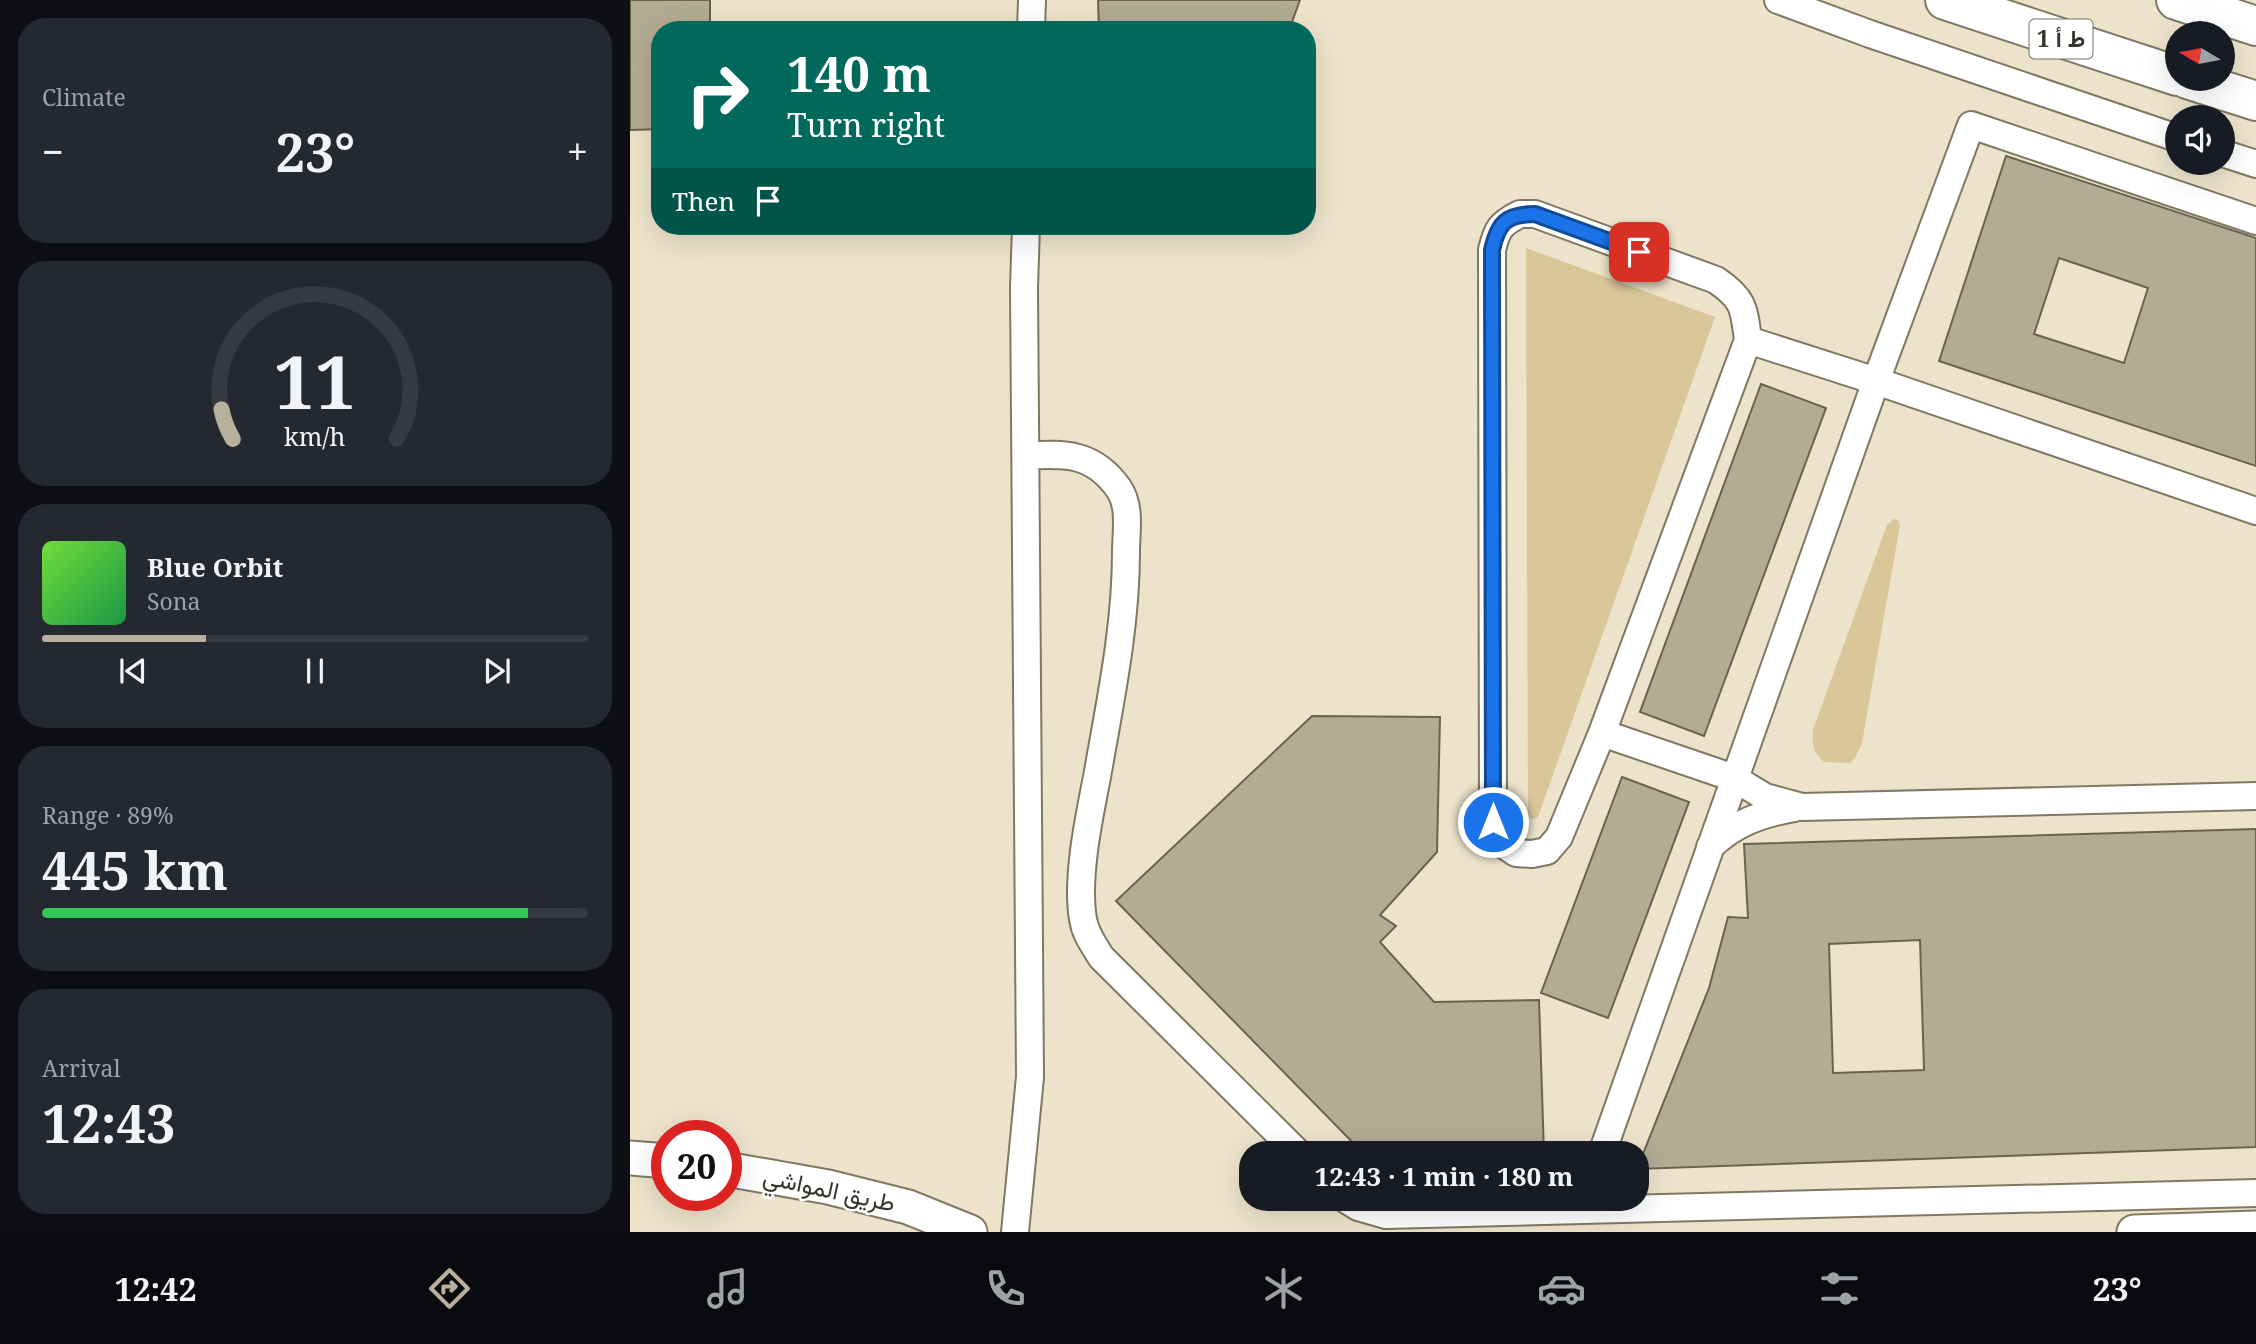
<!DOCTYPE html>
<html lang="en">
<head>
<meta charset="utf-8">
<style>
  :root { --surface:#171b24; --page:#242831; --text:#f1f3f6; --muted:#9ea1a6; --line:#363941; --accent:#b8b09c }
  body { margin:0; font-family:"Noto Serif",Vazirmatn,serif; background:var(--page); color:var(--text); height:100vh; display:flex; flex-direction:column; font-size:26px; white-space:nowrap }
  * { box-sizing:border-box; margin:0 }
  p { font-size:23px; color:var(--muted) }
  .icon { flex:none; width:38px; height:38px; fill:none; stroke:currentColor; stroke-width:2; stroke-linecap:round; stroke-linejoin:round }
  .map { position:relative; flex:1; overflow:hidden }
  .details { display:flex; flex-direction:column; gap:18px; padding:18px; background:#0d0f14; width:630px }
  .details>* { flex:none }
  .hud { position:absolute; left:21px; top:21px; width:665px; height:214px; border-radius:28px; box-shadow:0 7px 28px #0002; background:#00695c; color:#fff; overflow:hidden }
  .needle { width:46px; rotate:280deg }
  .tools { position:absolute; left:1535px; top:21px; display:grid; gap:14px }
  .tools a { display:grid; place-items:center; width:70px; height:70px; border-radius:50%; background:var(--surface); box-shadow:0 7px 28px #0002; font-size:35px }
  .speed { position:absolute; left:21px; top:1120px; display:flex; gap:14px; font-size:35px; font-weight:700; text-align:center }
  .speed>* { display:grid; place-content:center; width:91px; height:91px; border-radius:50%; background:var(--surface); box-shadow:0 7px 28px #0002; line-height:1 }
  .speed .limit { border:10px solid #d22; background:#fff; color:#111 }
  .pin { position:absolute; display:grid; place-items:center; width:60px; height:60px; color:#fff; margin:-30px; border-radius:14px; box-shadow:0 4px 10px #0006 }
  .me { position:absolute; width:77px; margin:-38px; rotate:0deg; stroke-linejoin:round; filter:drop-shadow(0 0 5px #0008) }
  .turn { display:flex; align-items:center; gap:24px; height:147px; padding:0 21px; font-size:32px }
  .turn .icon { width:91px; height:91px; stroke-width:2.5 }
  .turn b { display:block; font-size:49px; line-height:60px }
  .then { display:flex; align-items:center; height:66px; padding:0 21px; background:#0003; gap:14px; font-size:26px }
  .big { font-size:52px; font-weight:700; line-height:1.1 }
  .details .tile { flex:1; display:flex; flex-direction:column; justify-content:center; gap:10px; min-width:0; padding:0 24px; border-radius:28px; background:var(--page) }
  .details .dial { align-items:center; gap:0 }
  .dial svg { height:182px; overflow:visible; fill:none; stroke:var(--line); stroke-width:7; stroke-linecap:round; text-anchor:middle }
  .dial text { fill:var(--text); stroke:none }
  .song { display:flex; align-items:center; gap:21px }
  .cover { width:84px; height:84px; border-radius:10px; background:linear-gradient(135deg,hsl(100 70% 55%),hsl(140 70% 35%)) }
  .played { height:7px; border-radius:4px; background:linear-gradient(90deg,var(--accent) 30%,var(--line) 30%) }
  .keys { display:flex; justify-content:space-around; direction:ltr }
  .heat { display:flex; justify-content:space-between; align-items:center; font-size:38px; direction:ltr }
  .charge { height:10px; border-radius:5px; background:linear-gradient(90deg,#34c759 89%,var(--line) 0) }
  .trip { position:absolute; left:609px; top:1141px; width:410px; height:70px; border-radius:28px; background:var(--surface); box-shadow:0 7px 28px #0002; font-weight:700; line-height:70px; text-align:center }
  .dock { display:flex; height:112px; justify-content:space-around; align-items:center; background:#090b0e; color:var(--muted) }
  .dock .icon { width:49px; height:49px }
  .dock .selected { color:var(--accent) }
  .dock b { font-size:32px; color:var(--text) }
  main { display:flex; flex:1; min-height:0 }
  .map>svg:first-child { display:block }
</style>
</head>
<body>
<main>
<section class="details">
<div class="tile"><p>Climate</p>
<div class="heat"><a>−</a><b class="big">23°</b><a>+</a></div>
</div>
<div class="tile dial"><svg viewBox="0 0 100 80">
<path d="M14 69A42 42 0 1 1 86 69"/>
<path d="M14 69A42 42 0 0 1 9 56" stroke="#b8b09c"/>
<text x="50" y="56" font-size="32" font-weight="700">11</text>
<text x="50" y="72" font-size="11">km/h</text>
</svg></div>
<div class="tile">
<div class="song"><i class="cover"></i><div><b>Blue Orbit</b><p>Sona</p></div></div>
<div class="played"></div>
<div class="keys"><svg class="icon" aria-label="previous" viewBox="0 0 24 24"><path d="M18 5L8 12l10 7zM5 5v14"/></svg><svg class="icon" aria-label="pause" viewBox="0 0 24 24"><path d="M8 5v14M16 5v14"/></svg><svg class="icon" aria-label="next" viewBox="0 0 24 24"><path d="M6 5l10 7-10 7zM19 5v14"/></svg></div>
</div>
<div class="tile"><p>Range · 89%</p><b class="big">445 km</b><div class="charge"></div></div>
<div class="tile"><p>Arrival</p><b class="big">12:43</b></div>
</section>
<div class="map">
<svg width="1626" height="1232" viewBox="0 0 1626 1232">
  <rect width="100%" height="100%" fill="#ede3cb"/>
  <!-- green -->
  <path fill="#d9c699" d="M896,248l189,69 -177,500 -5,3 -5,-4z
    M1264,519l4,1 2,5 -38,218 -7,15 -5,5 -26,-1c-11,-10 -12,-17 -11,-32l74,-205z"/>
  <!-- building -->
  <path fill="#b4ab94" stroke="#6b634e" stroke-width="2" fill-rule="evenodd" d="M0,0h80v30h-50v99l-30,1z
    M468,0h202l-11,30h-190z
    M1376,156l250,82v228l-317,-105zM1429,258l89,30 -24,75 -90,-29z
    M1131,384l65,24 -122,328 -64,-24z
    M682,716l128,1 -3,135 -57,63 16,11 -16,16 54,60 105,-2 5,153h-181l-247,-252z
    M992,777l67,25 -81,216 -67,-25z
    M1626,829v318l-619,22 72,-181 19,-71 20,1 -4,-74zM1290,940l4,130 -91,3 -4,-129z"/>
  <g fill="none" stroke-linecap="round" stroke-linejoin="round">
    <defs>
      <path id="minor" d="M1148,0l92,34 307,104
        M401,30l1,-30
        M1592,153l34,11
        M890,214h15l181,66c28,19 28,28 32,60l-146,393 -43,104 -12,14 -15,3 -16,-1 -15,-10 -8,-21 -1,-572c5,-21 8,-26 28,-36z
        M1118,340l128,41 380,130
        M396,456c39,-3 68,-3 93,33 12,18 7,43 7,63 0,76 -16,150 -29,225 -8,41 -21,101 -14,142 2,15 11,26 18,38l197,196
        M972,733l132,45 31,19 37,10 454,-11
        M1080,847c24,-24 51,-33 84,-39
        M972,1153l274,-772 95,-256 285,96
        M715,1199l13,8 28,8 870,-22
        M385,1232l15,-155 -6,-790 2,-61"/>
      <path id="major" d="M0,1158l37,3
        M96,1169l102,18 80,20 62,25
        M1504,1232l122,-4"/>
      <path id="highway" d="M1315,0l232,76
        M1546,0l80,26
        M1557,79l69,22"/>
    </defs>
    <!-- minor casing -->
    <use href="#minor" stroke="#817863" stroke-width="30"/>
    <!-- major casing -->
    <use href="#major" stroke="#817863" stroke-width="37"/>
    <!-- highway casing -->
    <use href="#highway" stroke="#817863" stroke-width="42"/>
    <!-- minor -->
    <use href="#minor" stroke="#fff" stroke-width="26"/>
    <!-- major -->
    <use href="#major" stroke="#fff" stroke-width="33"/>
    <!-- highway -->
    <use href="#highway" stroke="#fff" stroke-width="38"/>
  </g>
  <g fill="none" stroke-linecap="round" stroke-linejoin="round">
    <defs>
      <path id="route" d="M863,822l-1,-572c6,-27 14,-36 43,-36l104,38"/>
    </defs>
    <!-- route casing -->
    <use href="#route" stroke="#114b97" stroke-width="18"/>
    <!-- route -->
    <use href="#route" stroke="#1a73e8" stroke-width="12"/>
  </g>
  <g text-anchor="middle" stroke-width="5" stroke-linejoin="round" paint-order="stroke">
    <!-- shield labels -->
    <rect fill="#fff" stroke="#74716b" stroke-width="2" x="1399.5" y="19.5" width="63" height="39" rx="5"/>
    <g font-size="23" font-weight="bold" fill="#38342b">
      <text x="1431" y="47">ط أ 1</text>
    </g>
    <!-- street labels -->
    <g font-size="24" fill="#38342b" stroke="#fff">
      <text transform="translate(199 1190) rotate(12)" y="8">طريق المواشي</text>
    </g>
  </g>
</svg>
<div class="tools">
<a><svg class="needle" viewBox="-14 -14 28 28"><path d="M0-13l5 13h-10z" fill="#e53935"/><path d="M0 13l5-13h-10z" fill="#9ea1a6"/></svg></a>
<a><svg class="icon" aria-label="sound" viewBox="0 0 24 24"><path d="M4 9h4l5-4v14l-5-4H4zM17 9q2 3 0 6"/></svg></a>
</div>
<div class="speed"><div class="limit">20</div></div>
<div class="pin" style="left:1009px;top:252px;background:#d93025"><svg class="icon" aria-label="arrive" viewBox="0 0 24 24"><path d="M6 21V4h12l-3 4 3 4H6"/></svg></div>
<svg class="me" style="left:863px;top:822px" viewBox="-20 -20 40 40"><circle r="17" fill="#1a73e8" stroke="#fff" stroke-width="3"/><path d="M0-11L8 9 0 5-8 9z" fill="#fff"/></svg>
<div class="trip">12:43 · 1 min · 180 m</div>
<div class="hud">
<div class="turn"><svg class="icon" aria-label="right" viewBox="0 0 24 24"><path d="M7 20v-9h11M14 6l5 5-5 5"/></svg><div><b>140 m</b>Turn right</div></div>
<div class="then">Then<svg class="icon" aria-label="arrive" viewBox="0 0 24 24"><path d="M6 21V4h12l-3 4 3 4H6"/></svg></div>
</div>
</div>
</main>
<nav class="dock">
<b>12:42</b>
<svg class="icon selected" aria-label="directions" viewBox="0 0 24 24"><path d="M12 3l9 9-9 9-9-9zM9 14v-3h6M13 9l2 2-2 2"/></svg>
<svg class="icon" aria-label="music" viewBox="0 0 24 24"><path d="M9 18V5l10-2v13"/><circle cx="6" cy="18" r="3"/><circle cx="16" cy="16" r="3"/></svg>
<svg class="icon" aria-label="phone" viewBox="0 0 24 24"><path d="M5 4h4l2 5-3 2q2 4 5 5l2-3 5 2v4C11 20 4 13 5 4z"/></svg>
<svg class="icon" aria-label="climate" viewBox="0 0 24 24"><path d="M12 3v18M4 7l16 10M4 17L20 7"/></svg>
<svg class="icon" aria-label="car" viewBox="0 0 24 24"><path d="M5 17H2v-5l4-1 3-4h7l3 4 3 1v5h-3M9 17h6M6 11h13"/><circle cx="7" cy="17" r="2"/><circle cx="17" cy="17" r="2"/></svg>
<svg class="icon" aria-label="filters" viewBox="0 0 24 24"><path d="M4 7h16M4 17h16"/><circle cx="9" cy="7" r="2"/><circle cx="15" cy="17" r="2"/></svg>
<b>23°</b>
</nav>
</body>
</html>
